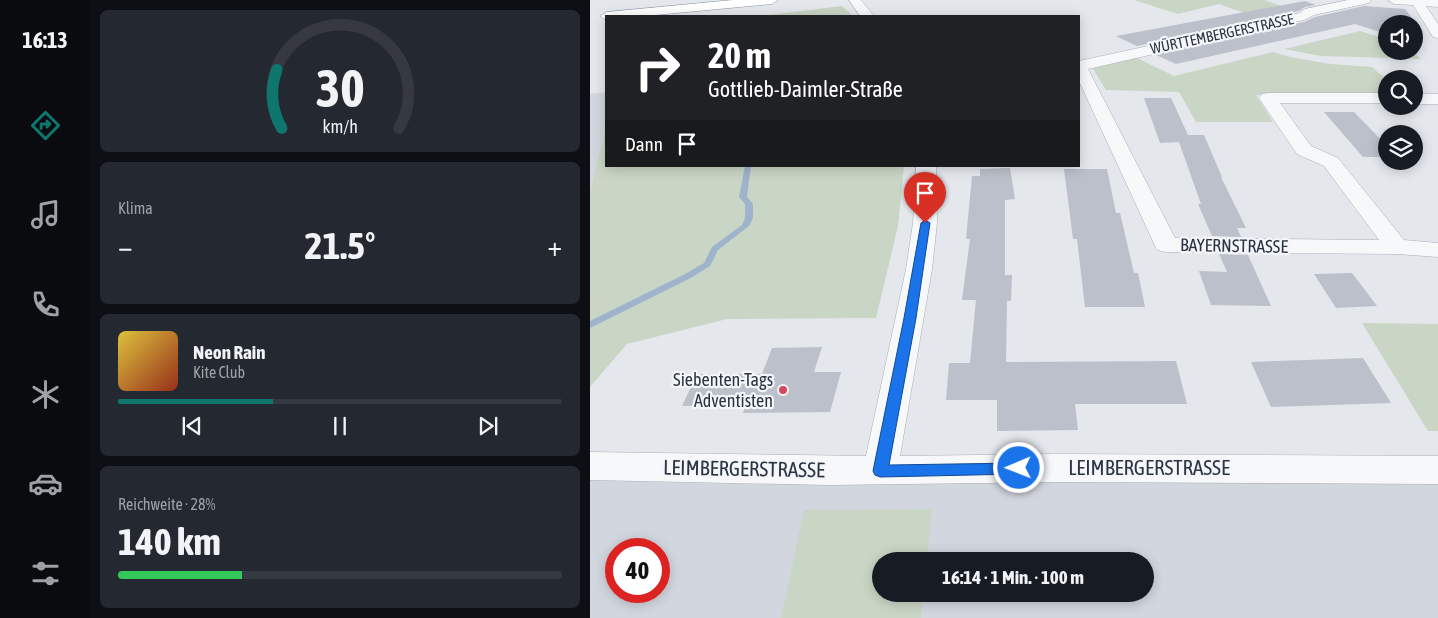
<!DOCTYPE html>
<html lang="de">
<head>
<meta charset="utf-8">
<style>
  :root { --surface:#171b24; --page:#242831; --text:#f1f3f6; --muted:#9ea1a6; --line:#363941; --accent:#0f766e }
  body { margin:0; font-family:"Asap Condensed",sans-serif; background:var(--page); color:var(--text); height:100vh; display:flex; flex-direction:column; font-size:19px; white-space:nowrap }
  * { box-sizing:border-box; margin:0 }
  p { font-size:16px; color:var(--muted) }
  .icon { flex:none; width:28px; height:28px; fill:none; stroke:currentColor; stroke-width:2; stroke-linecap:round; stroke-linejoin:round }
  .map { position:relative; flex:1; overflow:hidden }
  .details { display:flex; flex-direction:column; gap:10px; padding:10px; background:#0d0f14; width:500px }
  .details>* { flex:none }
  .hud { position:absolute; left:15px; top:15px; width:475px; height:152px; border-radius:0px; box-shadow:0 2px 12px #0003; background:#202124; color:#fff; overflow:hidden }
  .tools { position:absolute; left:788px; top:15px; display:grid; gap:10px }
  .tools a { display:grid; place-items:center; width:45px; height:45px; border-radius:50%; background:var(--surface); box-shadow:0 2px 12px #0003; font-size:25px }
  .speed { position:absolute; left:15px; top:538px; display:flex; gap:10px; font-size:25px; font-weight:700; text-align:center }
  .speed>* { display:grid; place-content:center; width:65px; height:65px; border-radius:50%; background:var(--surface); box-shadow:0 2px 12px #0003; line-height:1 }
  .speed .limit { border:8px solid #d22; background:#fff; color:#111 }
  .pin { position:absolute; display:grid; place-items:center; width:42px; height:42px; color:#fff; margin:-51px -21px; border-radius:50% 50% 50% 0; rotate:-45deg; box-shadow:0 0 5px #0007 }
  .pin .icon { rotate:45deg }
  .me { position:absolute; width:55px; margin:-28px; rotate:269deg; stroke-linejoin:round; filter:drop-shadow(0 0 4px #0008) }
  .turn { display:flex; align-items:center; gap:18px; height:105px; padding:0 20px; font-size:22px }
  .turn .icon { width:65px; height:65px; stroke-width:2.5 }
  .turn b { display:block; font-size:35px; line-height:42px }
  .then { display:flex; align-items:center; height:48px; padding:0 20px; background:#0003; gap:10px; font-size:19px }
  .big { font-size:38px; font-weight:700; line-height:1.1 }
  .details .widget { flex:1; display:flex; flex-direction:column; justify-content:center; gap:8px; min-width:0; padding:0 18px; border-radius:8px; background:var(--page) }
  .details .dial { align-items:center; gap:0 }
  .dial svg { height:130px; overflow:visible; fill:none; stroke:var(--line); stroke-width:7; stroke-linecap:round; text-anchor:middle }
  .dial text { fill:var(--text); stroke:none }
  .song { display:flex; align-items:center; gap:15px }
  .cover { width:60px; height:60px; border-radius:8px; background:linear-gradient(135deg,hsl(50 70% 55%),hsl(10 70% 35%)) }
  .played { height:5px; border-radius:2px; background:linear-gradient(90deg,var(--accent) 35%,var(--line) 35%) }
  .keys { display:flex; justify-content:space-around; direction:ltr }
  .heat { display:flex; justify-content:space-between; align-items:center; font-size:28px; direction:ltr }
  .charge { height:8px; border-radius:4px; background:linear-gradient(90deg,#34c759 28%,var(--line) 0) }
  .trip { position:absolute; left:282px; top:552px; width:282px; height:50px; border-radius:25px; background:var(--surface); box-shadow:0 2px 12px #0003; font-weight:700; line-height:50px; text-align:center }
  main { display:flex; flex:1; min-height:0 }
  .tabs { display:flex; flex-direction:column; width:90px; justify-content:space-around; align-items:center; background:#090b0e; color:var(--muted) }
  .tabs .icon { width:35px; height:35px }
  .tabs .selected { color:var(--accent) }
  .tabs b { font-size:22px; color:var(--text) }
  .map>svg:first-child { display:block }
</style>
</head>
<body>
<main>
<nav class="tabs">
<b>16:13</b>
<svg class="icon selected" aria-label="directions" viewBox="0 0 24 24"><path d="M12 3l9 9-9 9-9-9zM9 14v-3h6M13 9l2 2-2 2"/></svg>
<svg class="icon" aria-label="music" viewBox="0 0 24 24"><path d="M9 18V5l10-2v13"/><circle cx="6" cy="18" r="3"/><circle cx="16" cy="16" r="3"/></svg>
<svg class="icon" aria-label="phone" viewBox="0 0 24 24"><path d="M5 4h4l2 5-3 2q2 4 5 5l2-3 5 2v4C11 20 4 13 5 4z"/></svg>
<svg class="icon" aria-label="climate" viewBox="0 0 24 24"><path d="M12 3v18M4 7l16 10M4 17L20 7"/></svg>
<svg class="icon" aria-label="car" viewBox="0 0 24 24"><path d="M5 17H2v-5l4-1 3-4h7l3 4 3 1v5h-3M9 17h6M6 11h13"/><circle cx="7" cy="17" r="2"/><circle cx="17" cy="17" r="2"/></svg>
<svg class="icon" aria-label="filters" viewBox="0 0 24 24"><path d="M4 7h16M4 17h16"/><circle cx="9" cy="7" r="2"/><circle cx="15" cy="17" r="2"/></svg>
</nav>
<section class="details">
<div class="widget dial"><svg viewBox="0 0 100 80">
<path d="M14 69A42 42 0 1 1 86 69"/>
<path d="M14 69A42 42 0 0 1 11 33" stroke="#0f766e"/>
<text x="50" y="56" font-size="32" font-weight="700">30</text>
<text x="50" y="72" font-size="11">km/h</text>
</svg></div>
<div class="widget"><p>Klima</p>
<div class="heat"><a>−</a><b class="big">21.5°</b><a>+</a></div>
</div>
<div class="widget">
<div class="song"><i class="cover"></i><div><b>Neon Rain</b><p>Kite Club</p></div></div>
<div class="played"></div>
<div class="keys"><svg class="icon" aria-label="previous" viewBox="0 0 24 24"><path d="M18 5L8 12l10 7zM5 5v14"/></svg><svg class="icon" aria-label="pause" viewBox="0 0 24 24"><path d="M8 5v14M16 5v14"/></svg><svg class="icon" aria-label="next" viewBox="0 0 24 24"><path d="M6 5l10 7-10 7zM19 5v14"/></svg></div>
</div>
<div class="widget"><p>Reichweite · 28%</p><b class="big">140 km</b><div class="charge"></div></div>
</section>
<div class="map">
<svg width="848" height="618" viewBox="0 0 848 618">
  <rect width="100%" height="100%" fill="#e4e7ec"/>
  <!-- built -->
  <path fill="#d2d6de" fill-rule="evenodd" d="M16,92v34l-16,66v-98z
    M0,466l848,4v148h-848zM26,549h43v42h-43zM291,561h265v33h-265z"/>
  <!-- green -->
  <path fill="#c9d6c5" d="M544,0h130l30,10 1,5 -28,6 -48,-17 -41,10z
    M252,6l11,10h-94z
    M770,31l26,8v12h25l10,8 -100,-3 -37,-7z
    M683,52l17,5 40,7 42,3 14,12v16h-130l17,27h-77l-17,-30 -73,-2 -13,-21v-3l40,-10 41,20z
    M16,126v40h298l-6,60 -22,92 -149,1 -100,25 -37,43v-195z
    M772,323l76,1v107h-10z
    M342,509l-5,52h-46v33h42l-2,24h-140l23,-108z"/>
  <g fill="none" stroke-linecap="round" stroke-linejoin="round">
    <!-- stream -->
    <path fill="#9fb4cc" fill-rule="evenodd" d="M155,166h6l-4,31 6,7v14l-4,8 -31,24 -8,16 -19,12 -101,50v-7l95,-47 19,-11 8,-16 30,-22 3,-7v-14l-6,-7z"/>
  </g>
  <!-- building -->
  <path fill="#bbc0ca" d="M715,1l11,4 -11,2 -6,4 -162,35 -21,-10z
    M774,6l41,3 18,23 -9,2v-10h-28v10l-31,-10 -179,40 -20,-9 148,-33 11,-5z
    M554,98h27l17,37h16l18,42h-1l25,51h-9l4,9 -29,-1 -14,-32h3l-22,-62 -19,1z
    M734,112h30l32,33v12h-23z
    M420,168l5,31 -10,1v75h7l-1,26h-4l-1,61 170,-1 11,43h-112l3,26 -81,1v-31h-51l3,-37h21l6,-63h-14l8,-61h-4l6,-63h8v-7z
    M474,169h43l9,44h4l14,60h4l7,34h-60l-8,-68h-4z
    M629,254l29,1 23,51 -60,-1 -12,-34 28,1z
    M762,273l25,33 -41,2 -22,-34z
    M232,347l-8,25h27l-11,40 -87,1 3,-8 -64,1 15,-32h65l10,-26z
    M773,358l28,45 -120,4 -20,-45z"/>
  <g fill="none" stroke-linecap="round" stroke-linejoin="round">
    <defs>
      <path id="minor" d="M259,0h12l13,16h-14z
        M758,0h23l-2,3 -55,12 -10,5 -216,49 87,169 204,2 -55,-74 -27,-12 -38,-56 3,-4 6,-1h118v10h-106l31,43 27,12 66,82 34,3v14l-41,-3 -231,-2 -9,-2 -78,-169v-20l221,-48 5,-4z
        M798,0h50v7l-12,-1 12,18v14l-5,-1 -20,-32 -19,-1z
        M824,94h24v10h-24z
        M326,166h20l1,57 -5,46 -32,187 159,-2 379,2v28l-379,-2 -230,3 -239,-5v-28l276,4 40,-187 7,-46z"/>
      <path id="highway" d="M143,0h45l-6,4 -127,12h-39v4l-6,-4 7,-4z"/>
    </defs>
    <!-- minor casing -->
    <use href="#minor" stroke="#a9aeb7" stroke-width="1"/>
    <!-- highway casing -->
    <use href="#highway" stroke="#8b94a3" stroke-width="1"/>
    <!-- minor -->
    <use href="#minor" fill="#f7f8fa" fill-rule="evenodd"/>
    <!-- highway -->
    <use href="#highway" fill="#fff" fill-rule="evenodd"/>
  </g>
  <!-- route -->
  <path fill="#1a73e8" stroke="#114b97" d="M335,220l5,3 -14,95 -27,147 130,-2 5,1 2,4 -2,5 -5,1 -139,3 -5,-2 -2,-4 31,-153 17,-95z"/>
  <!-- markers -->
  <circle fill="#d1495b" stroke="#f4f6f9" stroke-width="2" cx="193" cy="390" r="5"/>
  <g text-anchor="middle" stroke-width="4.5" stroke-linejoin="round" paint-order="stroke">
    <!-- far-street labels -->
    <g font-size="15" fill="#2b3445" stroke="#f4f6f9">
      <text transform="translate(632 34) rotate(-12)" y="5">WÜRTTEMBERGERSTRASSE</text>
    </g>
    <!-- street labels -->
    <g font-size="18" fill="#2b3445" stroke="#f4f6f9">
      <text transform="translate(644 246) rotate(1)" y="6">BAYERNSTRASSE</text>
    </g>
    <!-- poi labels -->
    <g font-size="18" fill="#2b3445" stroke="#f4f6f9" text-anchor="end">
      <text x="183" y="386">Siebenten-Tags<tspan x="183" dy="21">Adventisten</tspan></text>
    </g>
    <!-- near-street labels -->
    <g font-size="21" fill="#2b3445" stroke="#f4f6f9">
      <text x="559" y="475">LEIMBERGERSTRASSE</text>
      <text transform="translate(154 469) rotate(1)" y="7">LEIMBERGERSTRASSE</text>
    </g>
  </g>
</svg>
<div class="tools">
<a><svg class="icon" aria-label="sound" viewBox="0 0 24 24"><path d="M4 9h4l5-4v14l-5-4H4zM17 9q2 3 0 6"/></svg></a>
<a><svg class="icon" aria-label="search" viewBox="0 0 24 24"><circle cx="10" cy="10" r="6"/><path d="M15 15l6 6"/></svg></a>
<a><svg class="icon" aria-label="layers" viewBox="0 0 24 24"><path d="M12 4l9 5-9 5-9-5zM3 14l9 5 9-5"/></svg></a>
</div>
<div class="speed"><div class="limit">40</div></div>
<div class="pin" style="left:335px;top:223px;background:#d93025"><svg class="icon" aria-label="arrive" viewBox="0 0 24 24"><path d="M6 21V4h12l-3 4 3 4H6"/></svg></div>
<svg class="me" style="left:429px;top:468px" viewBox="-20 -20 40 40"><circle r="17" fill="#1a73e8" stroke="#fff" stroke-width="3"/><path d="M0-11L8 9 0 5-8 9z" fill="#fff"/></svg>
<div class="trip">16:14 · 1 Min. · 100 m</div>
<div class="hud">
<div class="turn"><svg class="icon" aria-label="right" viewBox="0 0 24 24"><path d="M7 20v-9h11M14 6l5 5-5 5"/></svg><div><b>20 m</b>Gottlieb-Daimler-Straße</div></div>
<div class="then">Dann<svg class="icon" aria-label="arrive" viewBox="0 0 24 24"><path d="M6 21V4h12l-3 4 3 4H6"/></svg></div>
</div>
</div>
</main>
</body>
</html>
